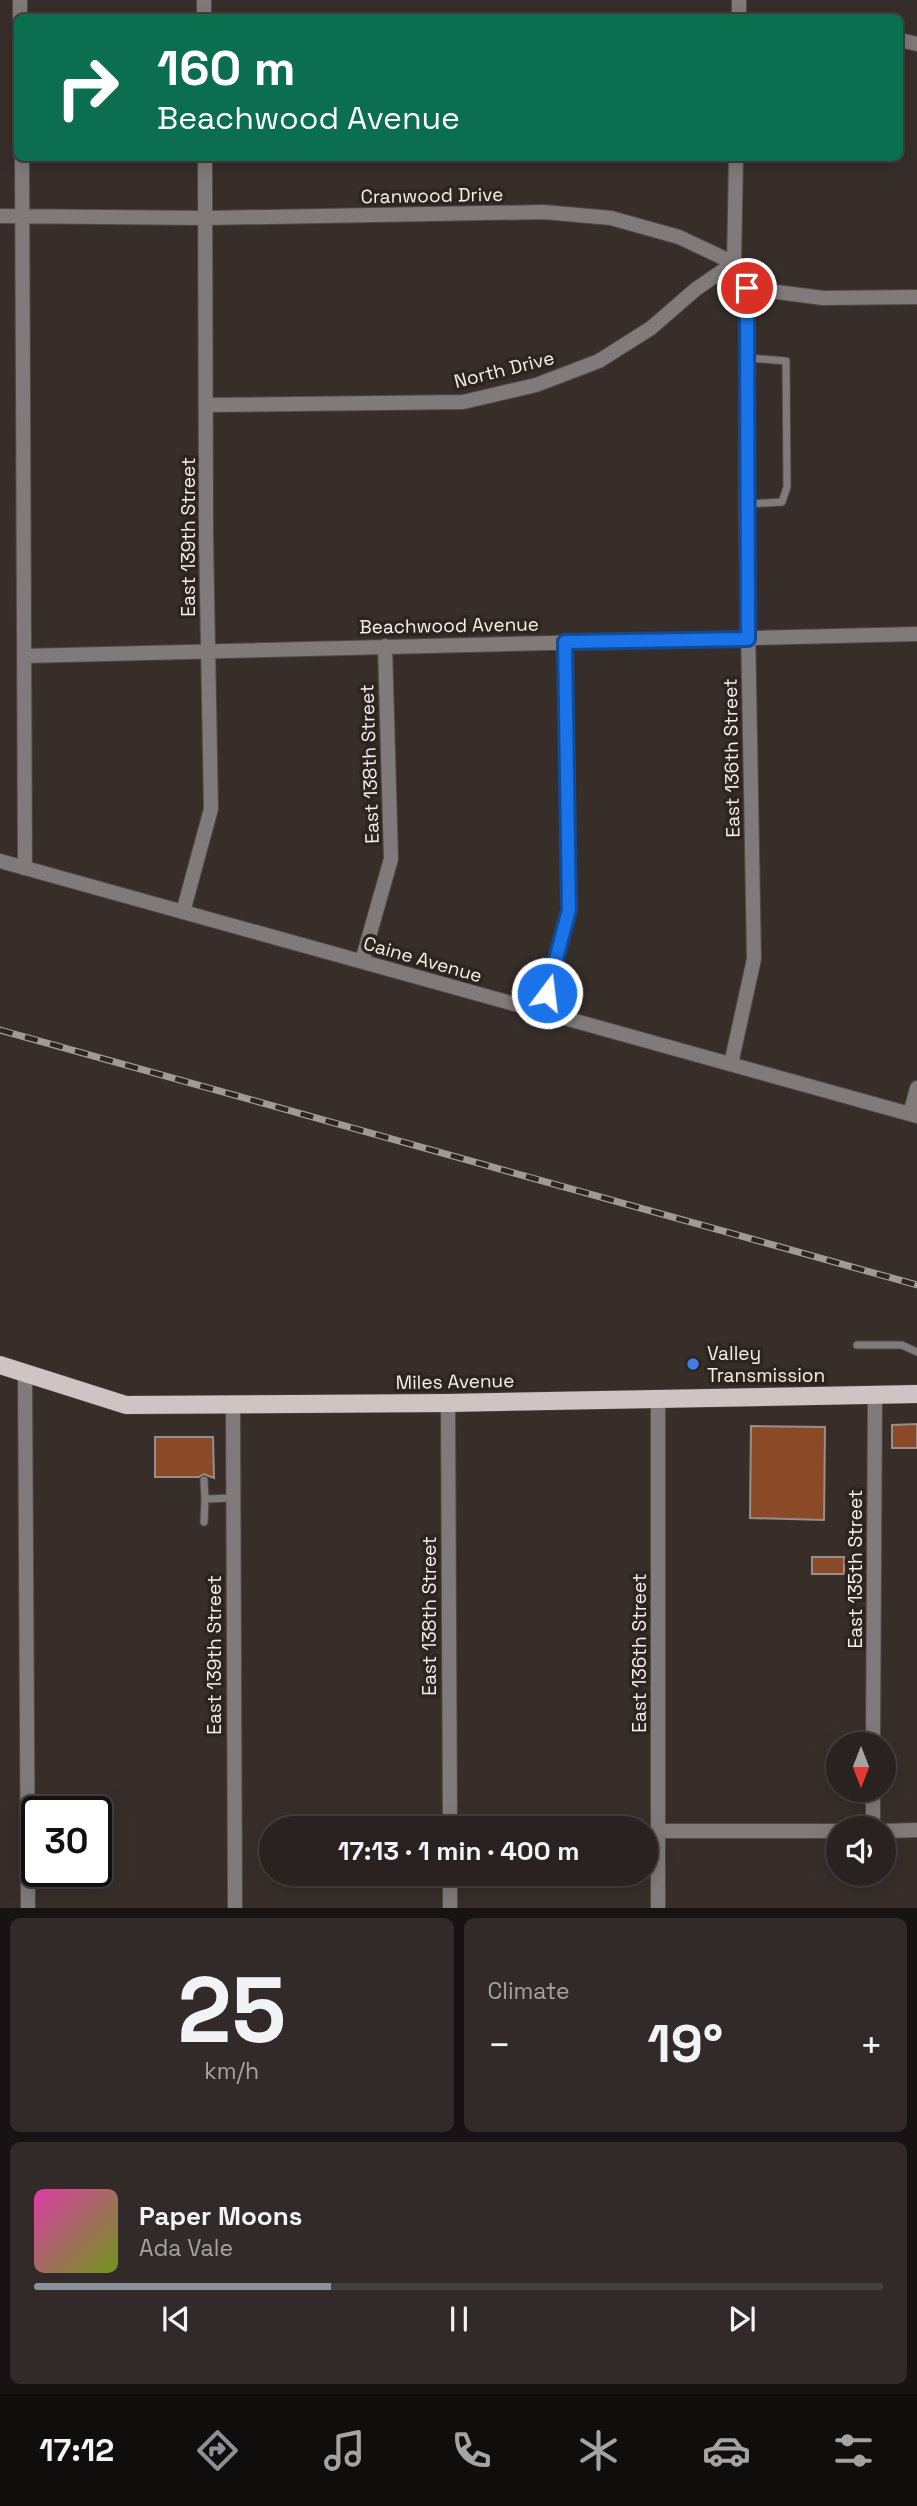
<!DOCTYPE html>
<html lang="en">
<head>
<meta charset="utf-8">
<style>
  :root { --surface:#292220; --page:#312a29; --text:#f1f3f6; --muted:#a5a4a5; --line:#453f3e; --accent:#8c9099 }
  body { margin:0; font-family:"Space Grotesk",sans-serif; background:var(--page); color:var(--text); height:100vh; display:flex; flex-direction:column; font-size:26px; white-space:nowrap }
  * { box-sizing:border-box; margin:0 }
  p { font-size:23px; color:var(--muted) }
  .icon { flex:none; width:38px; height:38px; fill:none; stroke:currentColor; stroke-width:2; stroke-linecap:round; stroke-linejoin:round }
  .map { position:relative; height:1908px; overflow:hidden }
  .panel { display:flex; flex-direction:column; gap:10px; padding:10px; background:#171312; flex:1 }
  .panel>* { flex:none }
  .top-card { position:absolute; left:14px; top:14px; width:889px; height:147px; border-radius:10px; box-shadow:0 4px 18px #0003,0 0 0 2px var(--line); background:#0b6e4f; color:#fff; overflow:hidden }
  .needle { width:46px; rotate:180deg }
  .fabs { position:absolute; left:826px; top:1732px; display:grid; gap:14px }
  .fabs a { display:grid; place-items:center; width:70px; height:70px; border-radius:50%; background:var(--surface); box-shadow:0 4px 18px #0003,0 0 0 2px var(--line); font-size:35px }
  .speed { position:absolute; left:21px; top:1796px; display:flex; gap:14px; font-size:35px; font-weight:700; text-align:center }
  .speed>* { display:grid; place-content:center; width:91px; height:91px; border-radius:50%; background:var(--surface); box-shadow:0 4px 18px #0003,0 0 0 2px var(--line); line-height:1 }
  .speed .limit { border:4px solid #111; border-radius:10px; background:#fff; color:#111 }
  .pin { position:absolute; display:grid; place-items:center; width:60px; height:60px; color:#fff; margin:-30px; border:4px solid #fff; border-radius:50%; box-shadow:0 2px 7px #0007 }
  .me { position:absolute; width:77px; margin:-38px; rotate:15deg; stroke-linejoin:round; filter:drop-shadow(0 0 5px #0008) }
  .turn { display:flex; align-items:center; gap:24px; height:147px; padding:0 28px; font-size:32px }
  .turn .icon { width:91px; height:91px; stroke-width:2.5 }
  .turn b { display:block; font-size:49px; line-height:60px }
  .big { font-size:52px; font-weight:700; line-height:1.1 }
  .panel .card { flex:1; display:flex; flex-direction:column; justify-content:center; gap:10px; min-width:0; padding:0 24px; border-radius:10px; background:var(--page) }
  .panel .dial { align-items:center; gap:0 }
  .dial b { font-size:91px; line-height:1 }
  .song { display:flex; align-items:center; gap:21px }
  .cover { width:84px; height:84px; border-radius:10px; background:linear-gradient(135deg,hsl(320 70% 55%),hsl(80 70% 35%)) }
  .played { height:7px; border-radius:4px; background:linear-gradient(90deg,var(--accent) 35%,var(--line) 35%) }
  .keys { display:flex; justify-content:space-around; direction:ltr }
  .heat { display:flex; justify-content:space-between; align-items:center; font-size:38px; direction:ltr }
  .panel .tiles { flex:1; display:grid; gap:10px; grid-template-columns:1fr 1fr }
  .card:last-child { grid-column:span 2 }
  .trip { position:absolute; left:259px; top:1816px; width:399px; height:70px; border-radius:35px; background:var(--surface); box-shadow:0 4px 18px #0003,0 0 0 2px var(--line); font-weight:700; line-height:70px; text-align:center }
  .tabs { display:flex; height:112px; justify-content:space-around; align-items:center; background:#100e0d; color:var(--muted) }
  .tabs .icon { width:49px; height:49px }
  .tabs .selected { color:var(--accent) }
  .tabs b { font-size:32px; color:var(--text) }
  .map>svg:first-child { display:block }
</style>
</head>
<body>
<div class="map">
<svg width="917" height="1908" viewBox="0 0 917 1908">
  <rect width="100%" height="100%" fill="#372e2a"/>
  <!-- building -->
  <path fill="#8a4a27" stroke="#988d88" stroke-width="2" d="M917,1424v24h-25v-23z
    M751,1426l74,1 -1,93 -74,-2z
    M155,1437h58l1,41 -10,-4 -5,3h-44z
    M812,1557h32v17h-32z"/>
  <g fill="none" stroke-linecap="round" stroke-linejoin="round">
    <defs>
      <path id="service" d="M747,504l35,-2 5,-15 -1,-126 -38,-3
        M857,1345h45l15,7
        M204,1480l1,19
        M204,1522l1,-23 28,-1"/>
      <path id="minor" d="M20,0v18
        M204,0v18
        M739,0v18
        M900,40l17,4
        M22,158l3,710
        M0,216l206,2 338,-6 67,6 68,19 55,26
        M747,288l76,10 94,-1
        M206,405l257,-3 73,-17 63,-24 52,-33 45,-39 38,-26
        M24,656l893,-22
        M183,912l28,-103 -5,-271 -1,-380
        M362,961l29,-102 -6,-213
        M541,1012l28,-102 -4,-268
        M731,1064l23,-105 -8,-445 1,-226 -13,-25 2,-105
        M910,1114l7,-26
        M25,1374l3,534
        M233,1403l2,505
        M448,1403l2,426
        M873,1745l2,-351
        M873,1829v-39
        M658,1831h180
        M884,1831l33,-1
        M450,1874v34
        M658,1908v-509"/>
      <path id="tertiary" d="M0,861l917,255"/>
      <path id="primary" d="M0,1365l126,40 322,-2 469,-9"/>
    </defs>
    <!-- service casing -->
    <use href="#service" stroke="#524945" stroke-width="9"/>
    <!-- minor casing -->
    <use href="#minor" stroke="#524945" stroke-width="16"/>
    <!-- tertiary casing -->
    <use href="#tertiary" stroke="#524945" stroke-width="16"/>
    <!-- primary casing -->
    <use href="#primary" stroke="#524945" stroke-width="19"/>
    <!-- service -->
    <use href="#service" stroke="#807a7b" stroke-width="7"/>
    <!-- minor -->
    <use href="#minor" stroke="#807a7b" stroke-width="14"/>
    <!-- tertiary -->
    <use href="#tertiary" stroke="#807a7b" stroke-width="14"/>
    <!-- primary -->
    <use href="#primary" stroke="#cfc3c4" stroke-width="18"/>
    <defs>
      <path id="rail" d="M0,1030l917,255"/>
    </defs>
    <!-- rail casing -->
    <use href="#rail" stroke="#a09995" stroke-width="7"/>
    <!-- rail -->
    <use href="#rail" stroke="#2d2420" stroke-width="4.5" stroke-dasharray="13" stroke-linecap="butt"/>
  </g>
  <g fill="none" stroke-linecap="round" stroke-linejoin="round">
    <defs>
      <path id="route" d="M547,993l22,-83 -4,-268 183,-3 -1,-351"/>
    </defs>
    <!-- route casing -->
    <use href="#route" stroke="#114b97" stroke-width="18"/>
    <!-- route -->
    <use href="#route" stroke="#1a73e8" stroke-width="12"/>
  </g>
  <!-- markers -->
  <circle fill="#3f7fe0" stroke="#2d2420" stroke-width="2.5" cx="693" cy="1364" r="7"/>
  <g text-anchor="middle" stroke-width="7" stroke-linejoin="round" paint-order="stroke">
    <!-- street labels -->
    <g font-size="19" fill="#f5efec" stroke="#2d2420">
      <text transform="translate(432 195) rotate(-1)" y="7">Cranwood Drive</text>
      <text transform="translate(504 369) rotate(-14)" y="7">North Drive</text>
      <text transform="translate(188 537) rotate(-90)" y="7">East 139th Street</text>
      <text transform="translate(449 625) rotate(-1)" y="7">Beachwood Avenue</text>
      <text transform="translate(731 758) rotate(-91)" y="7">East 136th Street</text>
      <text transform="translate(369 764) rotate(-92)" y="7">East 138th Street</text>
      <text transform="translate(423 959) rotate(16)" y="7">Caine Avenue</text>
      <text transform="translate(455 1381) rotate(-1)" y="7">Miles Avenue</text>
      <text transform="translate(855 1569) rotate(-90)" y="7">East 135th Street</text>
      <text transform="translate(429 1616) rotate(-90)" y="7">East 138th Street</text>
      <text transform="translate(639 1653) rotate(-90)" y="7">East 136th Street</text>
      <text transform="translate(214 1655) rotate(-90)" y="7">East 139th Street</text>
    </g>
    <!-- poi labels -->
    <g font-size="19" fill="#f5efec" stroke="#2d2420" text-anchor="start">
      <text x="707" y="1360">Valley<tspan x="707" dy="22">Transmission</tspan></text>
    </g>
  </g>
</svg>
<div class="fabs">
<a><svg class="needle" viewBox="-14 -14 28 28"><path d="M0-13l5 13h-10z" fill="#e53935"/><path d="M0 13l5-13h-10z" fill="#a5a4a5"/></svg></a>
<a><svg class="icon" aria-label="sound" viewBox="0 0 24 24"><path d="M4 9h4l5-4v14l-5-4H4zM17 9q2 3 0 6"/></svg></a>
</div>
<div class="speed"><div class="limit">30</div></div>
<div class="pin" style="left:747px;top:288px;background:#d93025"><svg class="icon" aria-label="arrive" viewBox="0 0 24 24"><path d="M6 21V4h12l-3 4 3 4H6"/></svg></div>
<svg class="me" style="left:547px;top:993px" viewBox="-20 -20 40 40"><circle r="17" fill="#1a73e8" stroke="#fff" stroke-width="3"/><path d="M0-11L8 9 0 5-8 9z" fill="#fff"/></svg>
<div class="trip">17:13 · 1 min · 400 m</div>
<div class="top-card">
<div class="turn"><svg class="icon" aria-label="right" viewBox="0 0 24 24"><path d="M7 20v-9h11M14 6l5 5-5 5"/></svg><div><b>160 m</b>Beachwood Avenue</div></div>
</div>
</div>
<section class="panel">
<div class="tiles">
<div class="card dial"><b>25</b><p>km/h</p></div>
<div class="card"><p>Climate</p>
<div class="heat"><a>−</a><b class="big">19°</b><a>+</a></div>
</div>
<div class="card">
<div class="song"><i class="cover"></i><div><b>Paper Moons</b><p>Ada Vale</p></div></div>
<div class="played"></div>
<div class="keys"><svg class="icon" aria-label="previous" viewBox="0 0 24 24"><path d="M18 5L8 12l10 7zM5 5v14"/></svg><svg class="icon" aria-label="pause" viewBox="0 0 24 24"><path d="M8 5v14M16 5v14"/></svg><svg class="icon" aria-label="next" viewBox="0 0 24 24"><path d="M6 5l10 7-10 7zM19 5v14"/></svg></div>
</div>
</div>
</section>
<nav class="tabs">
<b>17:12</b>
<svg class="icon selected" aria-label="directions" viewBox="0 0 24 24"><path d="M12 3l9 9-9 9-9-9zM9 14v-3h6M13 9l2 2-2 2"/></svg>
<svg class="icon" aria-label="music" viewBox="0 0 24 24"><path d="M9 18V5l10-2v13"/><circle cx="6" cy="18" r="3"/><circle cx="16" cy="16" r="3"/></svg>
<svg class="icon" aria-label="phone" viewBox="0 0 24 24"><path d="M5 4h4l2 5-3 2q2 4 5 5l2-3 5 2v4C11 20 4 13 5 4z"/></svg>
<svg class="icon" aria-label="climate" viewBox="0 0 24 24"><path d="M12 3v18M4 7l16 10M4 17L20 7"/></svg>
<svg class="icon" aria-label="car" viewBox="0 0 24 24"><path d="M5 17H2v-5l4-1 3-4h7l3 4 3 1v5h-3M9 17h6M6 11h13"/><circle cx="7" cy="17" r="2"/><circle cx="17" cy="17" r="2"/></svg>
<svg class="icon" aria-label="filters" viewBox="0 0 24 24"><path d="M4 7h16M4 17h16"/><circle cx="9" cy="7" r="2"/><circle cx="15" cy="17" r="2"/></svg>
</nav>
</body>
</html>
